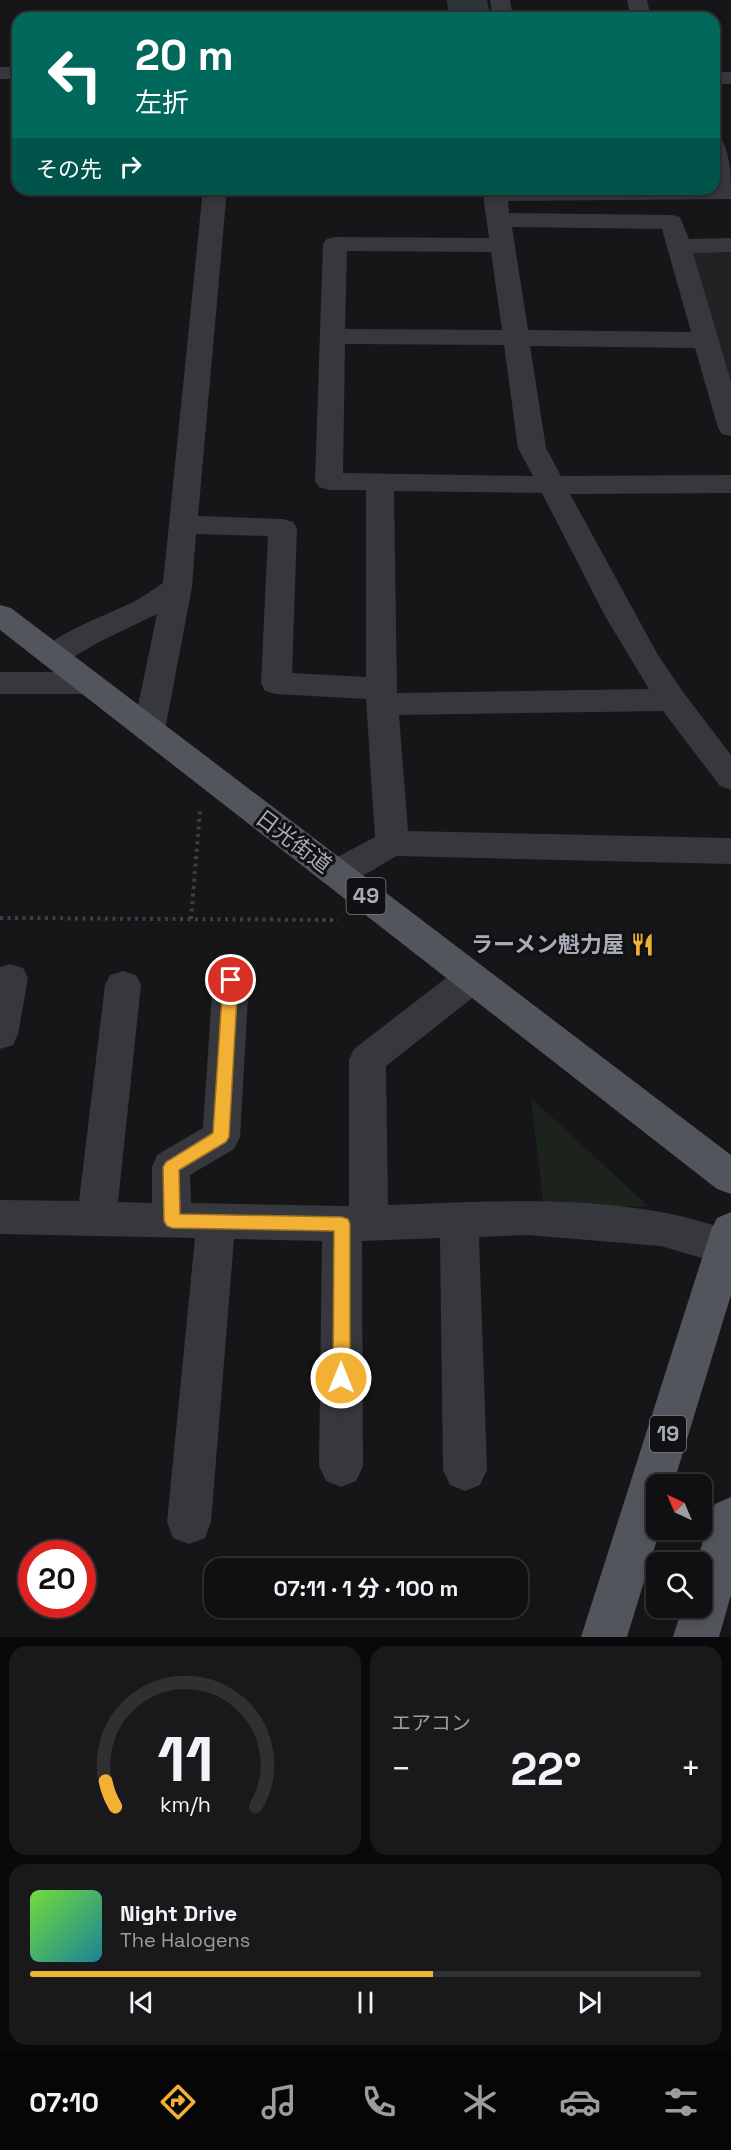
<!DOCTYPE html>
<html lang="ja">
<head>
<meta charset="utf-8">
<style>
  :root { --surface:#101012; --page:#19191b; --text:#f1f3f6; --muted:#9c9d9f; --line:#303032; --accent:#f2b134 }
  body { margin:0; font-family:"Space Grotesk","Noto Sans JP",sans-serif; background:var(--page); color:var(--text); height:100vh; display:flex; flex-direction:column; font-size:22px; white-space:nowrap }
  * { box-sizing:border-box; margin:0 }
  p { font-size:20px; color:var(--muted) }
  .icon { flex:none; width:33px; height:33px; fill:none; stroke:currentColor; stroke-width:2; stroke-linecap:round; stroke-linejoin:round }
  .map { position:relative; height:1637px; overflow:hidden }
  .sheet { display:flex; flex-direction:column; gap:9px; padding:9px; background:#09090a; flex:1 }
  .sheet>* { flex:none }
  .hud { position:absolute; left:12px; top:12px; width:708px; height:183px; border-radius:18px; box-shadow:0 3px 9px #0003,0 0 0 2px var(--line); background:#00695c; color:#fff; overflow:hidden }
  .needle { width:39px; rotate:316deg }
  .tools { position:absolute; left:646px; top:1474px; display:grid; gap:12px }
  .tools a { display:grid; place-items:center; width:66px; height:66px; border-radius:12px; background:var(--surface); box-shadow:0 3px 9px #0003,0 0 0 2px var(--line); font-size:30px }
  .speed { position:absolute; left:18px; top:1540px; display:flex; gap:12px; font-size:30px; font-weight:700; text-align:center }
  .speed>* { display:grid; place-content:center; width:78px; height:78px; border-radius:50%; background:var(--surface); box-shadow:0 3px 9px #0003,0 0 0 2px var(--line); line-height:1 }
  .speed .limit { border:9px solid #d22; background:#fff; color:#111 }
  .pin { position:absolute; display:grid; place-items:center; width:51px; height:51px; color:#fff; margin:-26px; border:3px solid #fff; border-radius:50%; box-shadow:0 2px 6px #0007 }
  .me { position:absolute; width:66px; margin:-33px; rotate:0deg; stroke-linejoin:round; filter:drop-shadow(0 0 4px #0008) }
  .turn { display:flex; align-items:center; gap:21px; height:126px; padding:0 24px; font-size:27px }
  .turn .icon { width:78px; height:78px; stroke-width:2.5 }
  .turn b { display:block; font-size:42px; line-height:51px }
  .then { display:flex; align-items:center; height:57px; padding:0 24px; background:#0003; gap:12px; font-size:22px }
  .big { font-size:45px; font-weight:700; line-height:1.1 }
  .sheet .card { flex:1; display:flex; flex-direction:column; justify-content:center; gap:9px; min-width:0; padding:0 21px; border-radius:18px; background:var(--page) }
  .sheet .dial { align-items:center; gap:0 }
  .dial svg { height:156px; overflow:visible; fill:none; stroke:var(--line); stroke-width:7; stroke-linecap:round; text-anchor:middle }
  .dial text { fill:var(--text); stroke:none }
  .song { display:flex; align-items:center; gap:18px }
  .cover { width:72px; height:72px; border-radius:9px; background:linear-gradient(135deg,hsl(100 70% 55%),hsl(190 70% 35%)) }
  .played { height:6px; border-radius:3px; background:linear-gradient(90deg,var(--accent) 60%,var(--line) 60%) }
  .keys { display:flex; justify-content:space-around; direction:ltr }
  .heat { display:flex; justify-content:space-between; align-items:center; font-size:33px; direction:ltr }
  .sheet .tiles { flex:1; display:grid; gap:9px; grid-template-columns:1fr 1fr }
  .card:last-child { grid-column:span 2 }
  .trip { position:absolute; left:204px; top:1558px; width:324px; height:60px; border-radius:18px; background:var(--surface); box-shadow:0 3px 9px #0003,0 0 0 2px var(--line); font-weight:700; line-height:60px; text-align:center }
  .tabs { display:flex; height:96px; justify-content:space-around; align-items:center; background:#060607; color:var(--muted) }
  .tabs .icon { width:42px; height:42px }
  .tabs .current { color:var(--accent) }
  .tabs b { font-size:27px; color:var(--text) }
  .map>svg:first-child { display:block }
</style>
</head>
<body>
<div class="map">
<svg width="731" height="1637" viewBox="0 0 731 1637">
  <rect width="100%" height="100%" fill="#161618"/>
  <!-- built -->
  <path fill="#222225" d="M731,250v139l-43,-138z"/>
  <!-- green -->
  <path fill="#1c231d" d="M531,1098l117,108 -104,3z"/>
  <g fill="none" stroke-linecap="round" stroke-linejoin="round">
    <!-- river -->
    <path fill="#2c353c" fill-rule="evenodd" d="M447,0h40l4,18h-42z"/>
    <!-- path-far1 -->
    <path stroke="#3d3f44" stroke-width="2" stroke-dasharray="2 3" stroke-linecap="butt" d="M246,191l221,2"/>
    <!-- path -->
    <path stroke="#3d3f44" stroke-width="4" stroke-dasharray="3 4.5" stroke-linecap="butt" d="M0,918l338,2
      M191,919l9,-109"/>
    <!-- minor -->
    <path fill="#37383d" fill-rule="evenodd" d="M490,0h20l3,18h-20z
      M627,0h20l4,18h-20z
      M0,67h18v12h-18z
      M714,72h17v12h-17z
      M714,138l8,2c9,17 9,39 9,59l-223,2 1,12 163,2 8,2 9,22 42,-1v14l-38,1 38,129v54l-9,-2 -4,-6 -23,-80 -165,-2 16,102 15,28 170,-1v18l-161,1 88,161 25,37 48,63v35l-11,-4 -57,-75 -264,4 9,116 323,7v26l-334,-8c-22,11 -48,34 -73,26l-5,-9 5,-9 51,-27 -9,-138 -90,-5 -11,-3 -4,-8 7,-147 -72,-2 -4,53 -27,143 -5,8 -11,3 -11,-3 -5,-8 24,-116 -58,28 -36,21 -11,3 -11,-3 -4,-7c13,-21 70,-41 94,-53 11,-5 21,-13 32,-20l40,-394h24l-29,327 85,3 10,3 4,6 -5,145 74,4v-187h-37l-10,-3 -4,-6 8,-237 4,-5 8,-2 154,1 -6,-44 4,-5h227zM512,227l150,2 29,103 -163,-2zM347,251l144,1 11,78 -157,-1zM345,344l159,1 14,103 15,28 -190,-3zM394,491l148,2 63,123 44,73 -252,4z
      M0,672h87l11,3 4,8 -4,8 -11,3h-87z
      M10,964l13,4 5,10 -10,56 -5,11 -13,4v-82z
      M472,964l13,4 5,10 -5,10 -99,78 2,139c111,-4 238,-13 343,26v32l-5,2 -65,-19 -134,-11 -48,2 8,233 -7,15 -15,6 -15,-6 -7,-15 -3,-232 -78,3 1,225 -7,15 -15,6 -15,-6 -7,-15 3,-225 -88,-2 -23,283 -6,16 -16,6 -16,-6 -6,-16 28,-284 -195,-4v-34l79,1 26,-216 5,-10 13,-4 13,4 5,10 -23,217 34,1v-36l5,-12 46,-27 10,-149 5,-10 13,-4 13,4 5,10 -9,158 -6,12 -44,26 1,28 151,3h7v-146l5,-11 105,-81z"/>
    <!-- major -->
    <path fill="#53555c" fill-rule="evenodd" d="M0,605l11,3 720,547v39l-14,-5 -717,-559z
      M731,1212v83l-58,190h-16v45h3l-33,107h-46l130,-407 6,-12z
      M731,1497v98l-12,42h-46l9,-29h20v-45h-6l19,-59z"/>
  </g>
  <!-- route -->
  <path fill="#f2b134" stroke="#9d7322" stroke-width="1.5" d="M231,974l5,1 2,5 -9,157 -3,5 -47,28 1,44 162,3 6,2 2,5v154l-2,6 -7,2 -6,-2 -2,-6 1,-147 -162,-3 -5,-2 -3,-5 -1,-54 3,-5 47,-29 10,-153 3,-5z"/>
  <!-- icons -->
  <defs>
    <symbol id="restaurant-bare" viewBox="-9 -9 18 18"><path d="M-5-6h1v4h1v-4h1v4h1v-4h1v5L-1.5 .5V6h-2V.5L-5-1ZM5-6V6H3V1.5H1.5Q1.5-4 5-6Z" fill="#f2b134" stroke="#111113" stroke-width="2.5" paint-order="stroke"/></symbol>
  </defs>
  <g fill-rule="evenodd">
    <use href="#restaurant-bare" x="626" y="928" width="33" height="33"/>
  </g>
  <g text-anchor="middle" stroke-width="6" stroke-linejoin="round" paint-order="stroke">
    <!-- shield labels -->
    <g fill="#111113" stroke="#7b7e86" stroke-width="1.5">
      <rect x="346.5" y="878" width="39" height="36" rx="4.5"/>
      <rect x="650" y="1416" width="36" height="36" rx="4.5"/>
    </g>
    <g font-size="21" font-weight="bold" fill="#a8adb8">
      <text x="366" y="903">49</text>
      <text x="668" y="1441">19</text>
    </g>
    <!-- street labels -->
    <g font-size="22" fill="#a8adb8" stroke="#111113">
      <text transform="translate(294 841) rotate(37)" y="8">日光街道</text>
    </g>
    <!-- poi labels -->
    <g font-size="22" font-weight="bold" fill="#a8adb8" stroke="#111113" text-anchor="end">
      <text x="624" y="952">ラーメン魁力屋</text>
    </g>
  </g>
</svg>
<div class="tools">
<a><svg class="needle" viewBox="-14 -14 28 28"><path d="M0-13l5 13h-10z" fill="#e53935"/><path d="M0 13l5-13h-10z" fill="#9c9d9f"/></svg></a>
<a><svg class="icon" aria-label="search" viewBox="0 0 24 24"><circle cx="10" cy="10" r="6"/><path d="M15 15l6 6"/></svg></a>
</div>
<div class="speed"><div class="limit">20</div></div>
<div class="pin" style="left:231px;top:980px;background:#d93025"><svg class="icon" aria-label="arrive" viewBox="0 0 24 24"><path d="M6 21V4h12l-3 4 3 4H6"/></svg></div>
<svg class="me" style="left:341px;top:1378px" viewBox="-20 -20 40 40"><circle r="17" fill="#f2b134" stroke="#fff" stroke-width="3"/><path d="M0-11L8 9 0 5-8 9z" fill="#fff"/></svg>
<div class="trip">07:11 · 1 分 · 100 m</div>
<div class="hud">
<div class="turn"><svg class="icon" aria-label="left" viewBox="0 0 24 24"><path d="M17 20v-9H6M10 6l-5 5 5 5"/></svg><div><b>20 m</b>左折</div></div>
<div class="then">その先<svg class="icon" aria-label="right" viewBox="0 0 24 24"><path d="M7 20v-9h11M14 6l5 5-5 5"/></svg></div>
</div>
</div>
<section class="sheet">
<div class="tiles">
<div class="card dial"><svg viewBox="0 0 100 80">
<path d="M14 69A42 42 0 1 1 86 69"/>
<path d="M14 69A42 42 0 0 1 9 56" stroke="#f2b134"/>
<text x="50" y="56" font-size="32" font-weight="700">11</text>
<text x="50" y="72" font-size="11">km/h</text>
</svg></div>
<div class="card"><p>エアコン</p>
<div class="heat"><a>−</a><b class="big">22°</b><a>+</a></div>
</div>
<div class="card">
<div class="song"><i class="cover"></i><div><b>Night Drive</b><p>The Halogens</p></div></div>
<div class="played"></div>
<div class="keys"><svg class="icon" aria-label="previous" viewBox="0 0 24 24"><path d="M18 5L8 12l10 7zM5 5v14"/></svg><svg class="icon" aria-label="pause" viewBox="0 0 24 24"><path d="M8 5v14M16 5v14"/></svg><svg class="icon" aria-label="next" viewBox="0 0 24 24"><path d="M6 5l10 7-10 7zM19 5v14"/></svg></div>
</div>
</div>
</section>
<nav class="tabs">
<b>07:10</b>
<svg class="icon current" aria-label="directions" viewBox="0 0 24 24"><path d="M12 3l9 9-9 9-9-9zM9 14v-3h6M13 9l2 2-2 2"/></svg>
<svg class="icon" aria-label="music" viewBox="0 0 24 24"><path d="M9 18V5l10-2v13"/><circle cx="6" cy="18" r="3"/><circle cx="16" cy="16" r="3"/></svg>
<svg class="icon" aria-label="phone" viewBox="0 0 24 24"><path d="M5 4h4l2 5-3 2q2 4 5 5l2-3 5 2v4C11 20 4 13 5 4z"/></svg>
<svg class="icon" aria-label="climate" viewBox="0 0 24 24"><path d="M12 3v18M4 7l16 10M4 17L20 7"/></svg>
<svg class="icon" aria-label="car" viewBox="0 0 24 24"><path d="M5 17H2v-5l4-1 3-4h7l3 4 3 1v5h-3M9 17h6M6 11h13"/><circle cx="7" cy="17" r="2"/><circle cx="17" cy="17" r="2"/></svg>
<svg class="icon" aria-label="filters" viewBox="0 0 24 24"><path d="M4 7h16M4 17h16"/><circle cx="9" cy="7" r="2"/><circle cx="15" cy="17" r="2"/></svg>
</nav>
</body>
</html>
